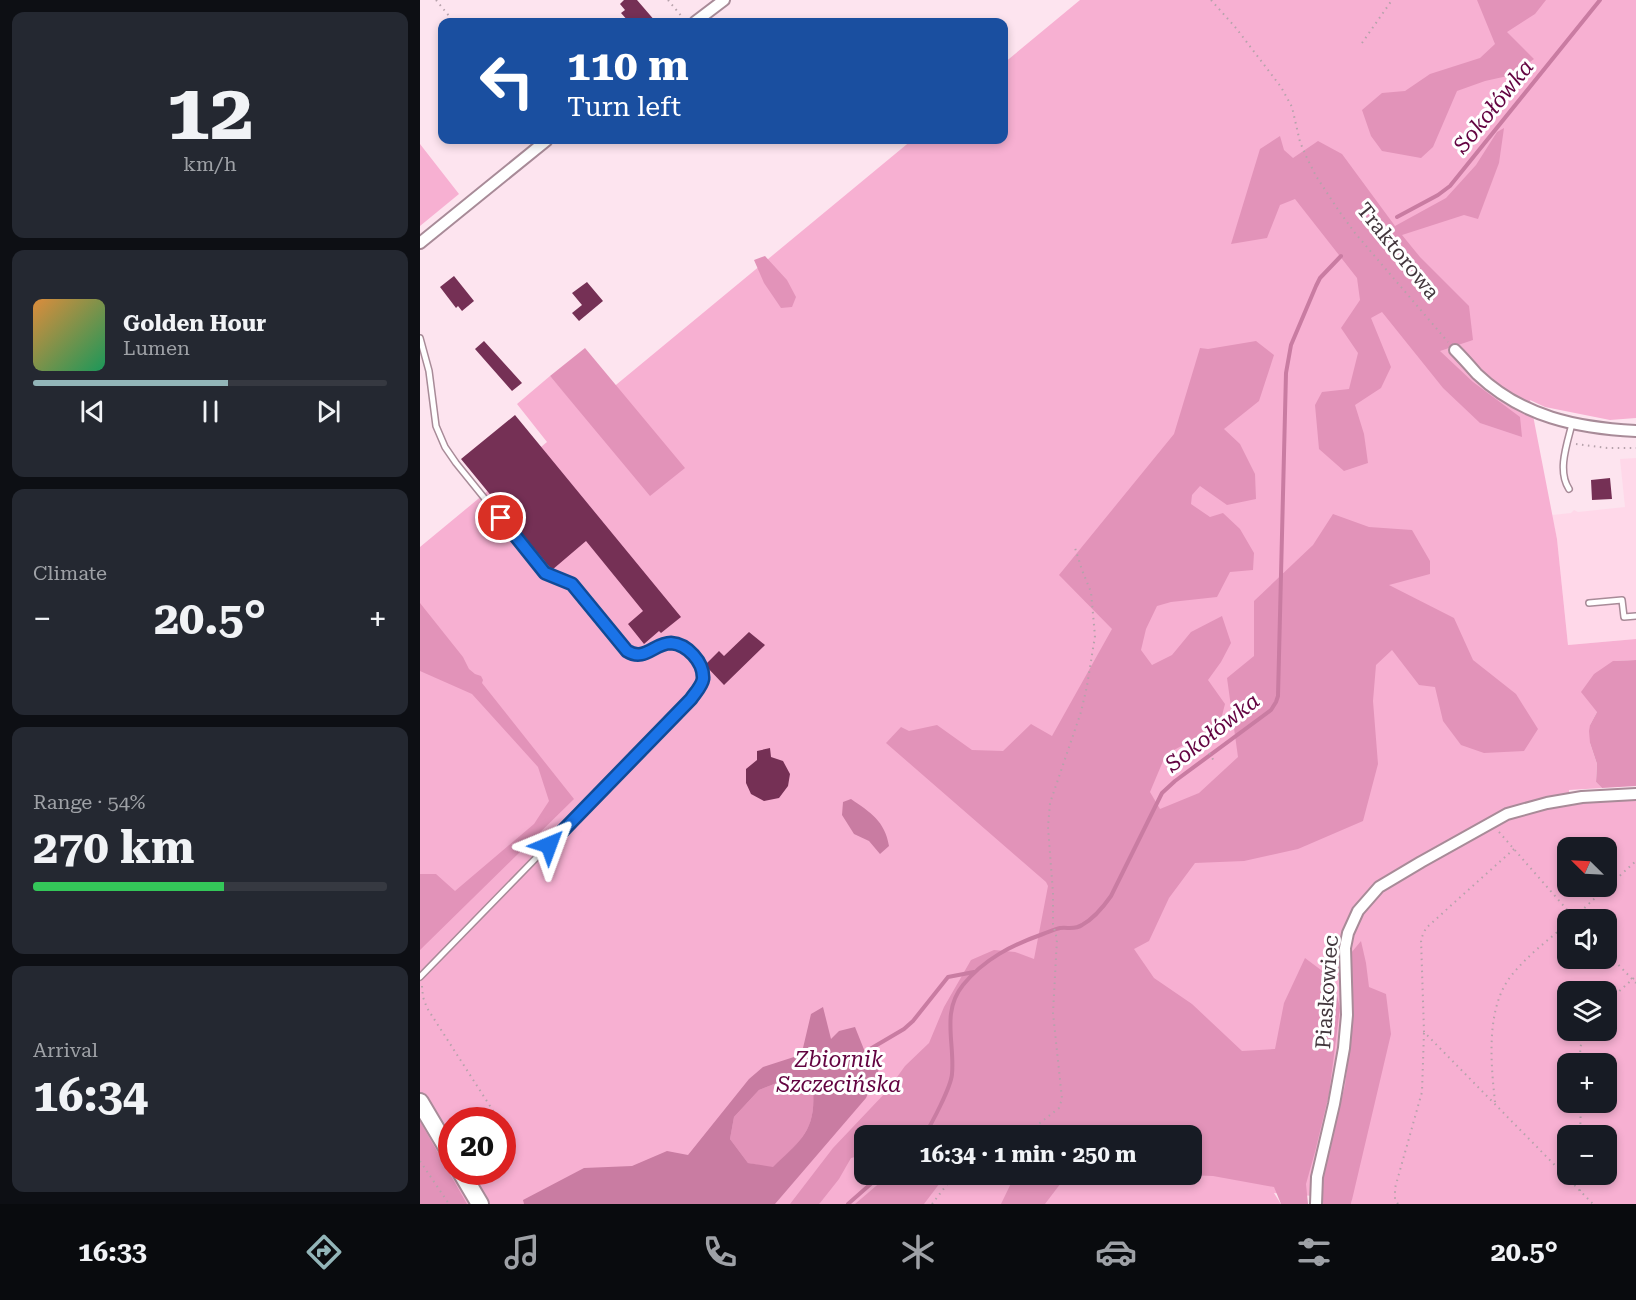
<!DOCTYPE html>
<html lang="en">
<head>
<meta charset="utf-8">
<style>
  :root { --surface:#171b24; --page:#242831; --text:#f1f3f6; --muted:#9ea1a6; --line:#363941; --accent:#92b5b8 }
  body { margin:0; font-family:"Roboto Serif",serif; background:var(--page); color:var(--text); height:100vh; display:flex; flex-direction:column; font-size:22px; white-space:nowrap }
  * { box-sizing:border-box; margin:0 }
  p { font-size:20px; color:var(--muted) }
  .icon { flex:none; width:33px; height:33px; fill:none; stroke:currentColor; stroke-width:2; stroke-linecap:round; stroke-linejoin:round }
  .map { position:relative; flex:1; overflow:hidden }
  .drawer { display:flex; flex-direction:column; gap:12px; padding:12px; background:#0d0f14; width:420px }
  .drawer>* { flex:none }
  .guide { position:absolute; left:18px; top:18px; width:570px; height:126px; border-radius:12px; box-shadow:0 3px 9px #0003; background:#1a4fa0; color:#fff; overflow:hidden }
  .needle { width:39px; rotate:294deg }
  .fabs { position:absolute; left:1137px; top:837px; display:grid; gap:12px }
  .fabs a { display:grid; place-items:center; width:60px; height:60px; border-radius:12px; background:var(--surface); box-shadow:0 3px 9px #0003; font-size:30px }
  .speed { position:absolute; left:18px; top:1107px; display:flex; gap:12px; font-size:30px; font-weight:700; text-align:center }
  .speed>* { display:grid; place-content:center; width:78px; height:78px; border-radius:50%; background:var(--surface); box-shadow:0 3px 9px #0003; line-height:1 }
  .speed .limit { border:9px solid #d22; background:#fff; color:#111 }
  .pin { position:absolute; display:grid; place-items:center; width:51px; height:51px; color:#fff; margin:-26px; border:3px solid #fff; border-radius:50%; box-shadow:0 2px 6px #0007 }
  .me { position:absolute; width:66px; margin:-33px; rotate:44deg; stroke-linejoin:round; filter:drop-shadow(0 0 4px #0008) }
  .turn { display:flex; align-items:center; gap:21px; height:126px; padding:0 30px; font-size:27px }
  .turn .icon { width:78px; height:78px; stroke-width:2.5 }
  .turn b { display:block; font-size:42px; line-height:51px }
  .big { font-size:45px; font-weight:700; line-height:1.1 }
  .drawer .card { flex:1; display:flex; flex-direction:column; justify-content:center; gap:9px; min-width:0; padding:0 21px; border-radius:12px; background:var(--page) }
  .drawer .dial { align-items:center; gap:0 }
  .dial b { font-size:78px; line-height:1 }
  .song { display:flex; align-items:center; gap:18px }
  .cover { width:72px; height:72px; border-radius:9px; background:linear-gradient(135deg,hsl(30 70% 55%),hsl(150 70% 35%)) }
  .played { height:6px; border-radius:3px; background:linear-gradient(90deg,var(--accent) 55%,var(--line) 55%) }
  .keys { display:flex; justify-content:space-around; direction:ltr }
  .heat { display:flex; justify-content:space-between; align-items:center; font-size:33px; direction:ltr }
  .charge { height:9px; border-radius:4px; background:linear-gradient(90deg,#34c759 54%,var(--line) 0) }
  .trip { position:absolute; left:434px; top:1125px; width:348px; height:60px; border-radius:12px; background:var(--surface); box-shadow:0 3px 9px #0003; font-weight:700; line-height:60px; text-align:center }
  .dock { display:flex; height:96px; justify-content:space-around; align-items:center; background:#090b0e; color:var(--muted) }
  .dock .icon { width:42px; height:42px }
  .dock .active { color:var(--accent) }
  .dock b { font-size:27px; color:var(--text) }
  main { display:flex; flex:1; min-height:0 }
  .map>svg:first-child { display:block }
</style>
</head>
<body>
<main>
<section class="drawer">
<div class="card dial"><b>12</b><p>km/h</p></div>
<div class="card">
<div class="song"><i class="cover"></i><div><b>Golden Hour</b><p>Lumen</p></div></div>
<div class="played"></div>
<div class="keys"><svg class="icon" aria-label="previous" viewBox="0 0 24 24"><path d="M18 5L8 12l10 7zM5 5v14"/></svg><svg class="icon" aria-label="pause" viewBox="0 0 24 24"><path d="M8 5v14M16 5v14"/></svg><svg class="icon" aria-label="next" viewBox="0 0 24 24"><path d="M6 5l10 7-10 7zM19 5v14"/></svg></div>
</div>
<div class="card"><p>Climate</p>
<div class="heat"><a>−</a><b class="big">20.5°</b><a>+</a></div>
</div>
<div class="card"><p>Range · 54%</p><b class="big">270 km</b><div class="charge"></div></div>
<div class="card"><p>Arrival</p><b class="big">16:34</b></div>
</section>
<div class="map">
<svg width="1216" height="1204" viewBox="0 0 1216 1204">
  <rect width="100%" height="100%" fill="#fde4ef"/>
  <!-- built -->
  <path fill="#ffd8e9" d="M1216,458v181l-68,6 -11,-106 -5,-24 19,-2 3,-3 4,2 47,-5 -5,-48z"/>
  <!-- green -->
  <path fill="#f7b0d2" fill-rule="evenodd" d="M660,0h556v418l-26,2 -65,-13 -15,-7 27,139 11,106 68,-6v21l-22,1 -17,51 -7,13v18l7,21 -1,18 6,6 -33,2 1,16 19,-5h47v403h-285l1,-5 -78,-6 7,11h-861v-657l127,-105 -30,-38 33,-28 32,37 330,-273h92v-77zM1148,848h38v38h-38zM1148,920h38v38h-38zM1148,992h38v38h-38zM1148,1064h38v38h-38zM32,1120h50v52h-50zM444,1136h327v38h-327zM1148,1136h38v38h-38z
    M0,144l39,50 -39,32z"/>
  <!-- forest -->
  <path fill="#e293b9" d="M1057,0h69l-11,14 -28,18 27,27 -22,16 -27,6 -28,10 -24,56 -12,11 -39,-7 -11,-15 -9,-26 20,-17 23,-2 25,-17 50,-16 15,-14z
    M1084,128l-5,35 -21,56 -14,-4 -62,20 18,22 49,49 4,34 -33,11 33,31 47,35 2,20 -42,-14 -37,-35 -61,-76 -11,6 20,49 -10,21 -26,17 9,29 4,29 -24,8 -25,-22 -4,-44 7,-13 27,-3 9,-36 -17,-25 19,-28 -3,-22 -62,-79 -15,6 -13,33 -36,6 29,-95 20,-13 4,14 9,8 25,-17 24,13 53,72 51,-28 30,-33 21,-33z
    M345,256l22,24 9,17 -4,10 -11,1 -17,-25 -10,-23z
    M836,341l18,14 -15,46 -35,28 16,15 15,30 1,25 -29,6 -27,-19 -8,9 -1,9 19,13 13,-4 17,16 14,24 -1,17 -23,2 -13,25 -46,5 -14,4 -11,23 -5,21 11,15 20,-10 19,-23 31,-16 9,27 -10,19 -13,18 17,24 -6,23 -53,27 -16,38 10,17 39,-16 39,-36 -11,-79 27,-22v-55l59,-56 20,-31 36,13 43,3 18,31v13l-41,11 65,33 19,42 43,34 22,35 -14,22 -40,2 -23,-8 -18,-24 -8,-34 -16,-2 -27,-35 -16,15 -3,36 5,63 -15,57 -65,28 -54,12 -49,2 -26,35 -20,43 -15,8 20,29 38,26 50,47 33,-2 9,-46 21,-45 28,21 7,29 -11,86 -14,58 -9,32 2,20h-27l-7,-17 -61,-11 -28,-1 6,-1v-38h-168l-4,-8 -23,-2 -13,9 -119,1v19l-13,3 -12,21 -19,24 -1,1h-29l43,-56 54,-57 18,-25 24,-23 15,-36 27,-47 23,-10 21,2 19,7 14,-73 -2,-4 -160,-139 15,-16 8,4 28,-6 35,25 31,1 28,-27 21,12 60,-107 -53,-54 115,-141 26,-86 8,1z
    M165,348l100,120 -35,28 -100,-120z
    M0,603l43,54 6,12 6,5 6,2 2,4 -1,3 92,116 -154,151v-76h16l19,17 79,-67 15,-23 -11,-34 -66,-73 -52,-23z
    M1216,660v126l-34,2 -6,-6 1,-18 -7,-21 -1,-12 1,-6 7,-13 -16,-20 13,-18 19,-13z
    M941,941l5,22 3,24 17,7 5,40 -40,170h-29v-27l23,-92 6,-49v-83z
    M362,1081l16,2 15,8c3,41 -14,50 -40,77l-25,-5 -18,-24 4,-22 25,-27z
    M0,1121l47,83h-47z
    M470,1174h56v1l-22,29h-69z
    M595,1175v-1l52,1 -22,29h-44z"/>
  <!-- water -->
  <path fill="#c97ca2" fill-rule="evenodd" d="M431,799c19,13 34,22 38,47l-9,8 -11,-13 -15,-7 -12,-19 1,-13z
    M403,1007l8,32 8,-8 16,-4 10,25 16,13 -15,33 -91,106h-251l-1,-4 61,-32 48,-2 35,-15 21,4 61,-76 14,-12 34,-11 6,-8 8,-34zM362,1081l16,2 15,8c3,41 -14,50 -40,76l-25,-4 -18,-24 4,-22 25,-27z"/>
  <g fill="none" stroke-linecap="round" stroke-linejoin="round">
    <!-- stream -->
    <path stroke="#c97ca2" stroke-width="4" d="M977,217l41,-22 12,-9 150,-186
      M445,1052l39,-23 9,-8 35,-44 26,-5
      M504,1136c8,-13 27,-49 28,-62 3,-31 -11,-62 11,-89 21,-26 49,-40 80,-51 6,-2 12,-5 17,-6 8,-1 15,2 22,-3 11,-6 22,-19 29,-29l51,-103 13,-12 96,-71 5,-8 2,-6 8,-323 5,-28 25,-59 4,-8 21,-22
      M428,1204l34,-30"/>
  </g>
  <!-- building -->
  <path fill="#753055" d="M204,0h13l19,22h-27l-8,-9 4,-3 -5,-6z
    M34,276l20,25 -12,10 -4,-5 -2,2 -16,-21z
    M167,282l16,19 -24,20 -7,-8 10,-8 -10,-12z
    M64,341l38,42 -10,8 -37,-42z
    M95,415l166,202 -20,16 -2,-2 -15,13 -16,-20 15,-13 -57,-70 -34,29 -91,-111z
    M1190,478l2,21 -20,1 -1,-20z
    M329,632l16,13 -41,40 -19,-20 14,-14 5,5z
    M350,748l1,9 12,4 7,13 -2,12 -9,12 -15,3 -13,-7 -5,-11v-14l11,-9v-9z"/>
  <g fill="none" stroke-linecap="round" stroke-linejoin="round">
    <defs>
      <path id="service" d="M0,338l9,33 7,55 9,21 11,16 89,110 27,11 55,67c24,13 40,-25 65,4 7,8 10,15 11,26l-12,18 -271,278
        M1149,489c-12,-18 -2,-45 3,-65
        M1169,603l33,-3 2,17 12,-1"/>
      <path id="minor" d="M275,22l29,-22
        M0,243l127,-103
        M1035,350c8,8 15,16 22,24 45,43 100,54 159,57
        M896,1204l1,-27 17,-73 10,-56 3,-33 -2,-67 3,-15 10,-22 21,-24 42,-25 86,-48 40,-11 35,-6 54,-3"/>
      <path id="secondary" d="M0,1102l32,54
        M41,1172l19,32"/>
    </defs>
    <!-- service casing -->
    <use href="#service" stroke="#a88b98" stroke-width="8"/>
    <!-- minor casing -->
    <use href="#minor" stroke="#a88b98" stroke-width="14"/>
    <!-- secondary casing -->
    <use href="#secondary" stroke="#a88b98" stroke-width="20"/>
    <!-- path -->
    <path stroke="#b6a2ab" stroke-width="2" stroke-dasharray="1.5 4.5" stroke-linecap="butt" d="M16,0l18,22
      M248,0l15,18
      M791,0l25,28 45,59 11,20 8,35 6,14 10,20 23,35 16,22 93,109
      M942,43l30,-43
      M1156,444l31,4h29
      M786,748l8,13
      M1079,832l77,88
      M1094,849l-88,79 -5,11 3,93 169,172
      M1151,920l65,-59
      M1186,952l30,31
      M2,986l1,11 4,11 72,112
      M1186,1003l30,-27
      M1161,1064l-1,-16 6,-18
      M1075,1102c-4,-37 -9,-89 13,-122 16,-22 39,-39 60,-57
      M82,1127l9,13
      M599,1136l12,-6 28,-22 3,-9 -9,-86 4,-74 -4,-15v-31l-5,-66 2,-24 31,-91 6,-26 8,-50 -4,-44 -9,-22 -7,-22
      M1160,1136l1,-34
      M0,1161l29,43
      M1160,1191v-17
      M512,1204l23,-30
      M978,1204l-3,-5v-11l27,-96 2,-60"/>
    <!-- service -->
    <use href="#service" stroke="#fff" stroke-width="5"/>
    <!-- minor -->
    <use href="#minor" stroke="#fff" stroke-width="10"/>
    <!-- secondary -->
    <use href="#secondary" stroke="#fff" stroke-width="16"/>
  </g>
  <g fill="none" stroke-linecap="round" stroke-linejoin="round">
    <defs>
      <path id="route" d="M81,518l44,55 27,11 55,67c18,11 27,-8 44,-8 16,1 33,19 32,36 -1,7 -8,14 -12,20l-142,146"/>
    </defs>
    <!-- route casing -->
    <use href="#route" stroke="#114b97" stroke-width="15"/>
    <!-- route -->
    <use href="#route" stroke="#1a73e8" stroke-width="10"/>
  </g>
  <g text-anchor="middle" stroke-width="6" stroke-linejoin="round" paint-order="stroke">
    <!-- street labels -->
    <g font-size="21" fill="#42363c" stroke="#fff">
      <text transform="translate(978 251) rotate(51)" y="7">Traktorowa</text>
      <text transform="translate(907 992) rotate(-86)" y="7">Piaskowiec</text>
    </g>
    <!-- water labels -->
    <g font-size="22" font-style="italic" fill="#630341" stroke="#fff">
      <text transform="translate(1073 106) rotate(-51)" y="8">Sokołówka</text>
      <text transform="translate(792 732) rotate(-38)" y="8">Sokołówka</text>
      <text x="419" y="1067">Zbiornik<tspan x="419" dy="25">Szczecińska</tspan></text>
    </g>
  </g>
</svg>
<div class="fabs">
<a><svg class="needle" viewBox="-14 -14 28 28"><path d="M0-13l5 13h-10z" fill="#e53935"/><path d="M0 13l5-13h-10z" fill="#9ea1a6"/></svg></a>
<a><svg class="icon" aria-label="sound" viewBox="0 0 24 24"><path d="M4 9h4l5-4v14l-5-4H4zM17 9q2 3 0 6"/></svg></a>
<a><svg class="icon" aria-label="layers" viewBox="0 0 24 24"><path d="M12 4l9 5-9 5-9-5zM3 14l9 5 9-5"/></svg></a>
<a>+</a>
<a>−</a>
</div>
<div class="speed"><div class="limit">20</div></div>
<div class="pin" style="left:81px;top:518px;background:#d93025"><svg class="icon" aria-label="arrive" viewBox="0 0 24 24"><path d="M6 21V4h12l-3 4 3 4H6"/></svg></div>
<svg class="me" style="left:129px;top:845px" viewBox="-20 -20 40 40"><path d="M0-17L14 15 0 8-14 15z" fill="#1a73e8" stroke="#fff" stroke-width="4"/></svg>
<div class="trip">16:34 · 1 min · 250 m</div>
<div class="guide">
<div class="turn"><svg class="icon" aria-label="left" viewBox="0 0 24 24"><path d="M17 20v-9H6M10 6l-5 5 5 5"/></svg><div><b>110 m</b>Turn left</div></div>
</div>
</div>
</main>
<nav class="dock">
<b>16:33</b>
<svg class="icon active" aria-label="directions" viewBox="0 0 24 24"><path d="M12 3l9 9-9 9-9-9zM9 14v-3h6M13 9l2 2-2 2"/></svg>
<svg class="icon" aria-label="music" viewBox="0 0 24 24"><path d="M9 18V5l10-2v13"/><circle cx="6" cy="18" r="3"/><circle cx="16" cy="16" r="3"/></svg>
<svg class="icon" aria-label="phone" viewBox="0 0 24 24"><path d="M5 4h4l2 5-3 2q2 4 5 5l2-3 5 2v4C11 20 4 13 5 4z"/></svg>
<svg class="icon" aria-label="climate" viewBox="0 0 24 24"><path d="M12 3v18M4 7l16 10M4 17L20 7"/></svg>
<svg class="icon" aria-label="car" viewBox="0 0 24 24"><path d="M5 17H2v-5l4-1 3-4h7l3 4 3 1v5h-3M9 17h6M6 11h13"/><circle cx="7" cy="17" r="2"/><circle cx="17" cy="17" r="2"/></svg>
<svg class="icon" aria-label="filters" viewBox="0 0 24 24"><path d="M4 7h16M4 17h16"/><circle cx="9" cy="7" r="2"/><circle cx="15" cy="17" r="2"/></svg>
<b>20.5°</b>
</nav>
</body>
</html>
